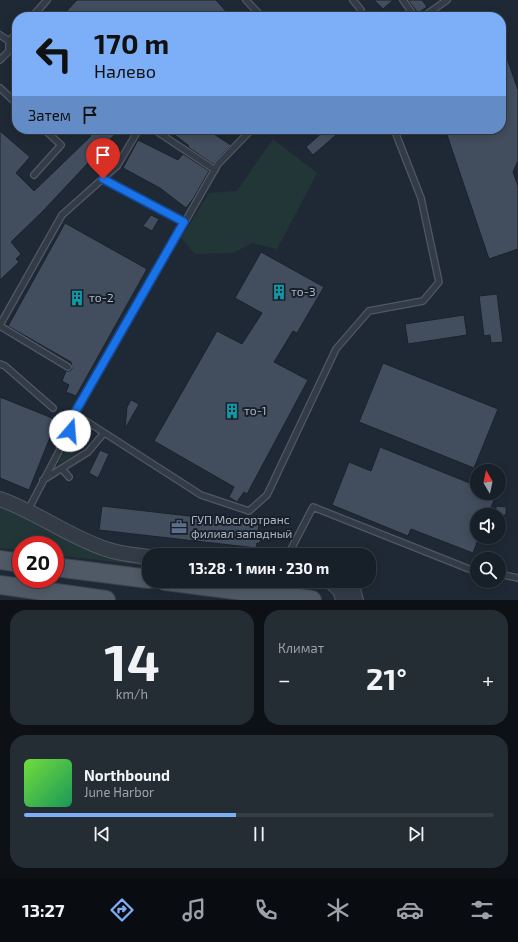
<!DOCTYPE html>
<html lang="ru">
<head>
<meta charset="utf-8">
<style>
  :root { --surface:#171f28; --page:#242c34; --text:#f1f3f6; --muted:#9ea2a8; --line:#363d45; --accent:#7caff8 }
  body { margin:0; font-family:"Exo 2",sans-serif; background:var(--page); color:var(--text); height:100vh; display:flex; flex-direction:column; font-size:15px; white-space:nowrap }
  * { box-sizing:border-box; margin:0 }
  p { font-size:13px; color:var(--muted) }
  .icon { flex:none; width:22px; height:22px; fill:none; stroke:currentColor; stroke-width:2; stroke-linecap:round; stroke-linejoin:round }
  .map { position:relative; height:600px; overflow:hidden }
  .drawer { display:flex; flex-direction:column; gap:10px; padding:10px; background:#0d1116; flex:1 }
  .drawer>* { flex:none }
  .banner { position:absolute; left:12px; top:12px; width:494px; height:122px; border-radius:16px; box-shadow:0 2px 10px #0003,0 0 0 1px var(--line); background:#7caff8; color:#111; overflow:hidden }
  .needle { width:26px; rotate:351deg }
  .tools { position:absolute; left:470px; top:464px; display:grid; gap:8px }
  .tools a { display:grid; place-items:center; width:36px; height:36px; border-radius:50%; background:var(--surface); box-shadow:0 2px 10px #0003,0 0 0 1px var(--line); font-size:20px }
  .speed { position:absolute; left:12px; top:536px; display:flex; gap:8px; font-size:20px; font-weight:700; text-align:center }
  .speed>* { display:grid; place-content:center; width:52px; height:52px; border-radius:50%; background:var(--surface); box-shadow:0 2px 10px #0003,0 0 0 1px var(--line); line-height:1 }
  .speed .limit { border:6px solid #d22; background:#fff; color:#111 }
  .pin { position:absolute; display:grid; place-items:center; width:34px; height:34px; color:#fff; margin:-41px -17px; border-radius:50% 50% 50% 0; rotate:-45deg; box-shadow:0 0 4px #0007 }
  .pin .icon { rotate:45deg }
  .me { position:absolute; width:44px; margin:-22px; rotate:18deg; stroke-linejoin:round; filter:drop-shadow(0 0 3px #0008) }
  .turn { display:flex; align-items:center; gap:14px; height:84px; padding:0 16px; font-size:18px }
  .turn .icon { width:52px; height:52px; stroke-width:2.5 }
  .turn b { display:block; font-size:28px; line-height:34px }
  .then { display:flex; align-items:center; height:38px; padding:0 16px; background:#0003; gap:8px; font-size:15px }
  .big { font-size:30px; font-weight:700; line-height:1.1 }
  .drawer .card { flex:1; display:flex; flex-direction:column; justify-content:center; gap:6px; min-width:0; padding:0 14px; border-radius:16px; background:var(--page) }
  .drawer .dial { align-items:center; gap:0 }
  .dial b { font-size:52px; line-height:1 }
  .song { display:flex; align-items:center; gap:12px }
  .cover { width:48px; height:48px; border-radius:6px; background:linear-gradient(135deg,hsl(100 70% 55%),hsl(150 70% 35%)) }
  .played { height:4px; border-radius:2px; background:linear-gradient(90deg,var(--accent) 45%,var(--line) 45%) }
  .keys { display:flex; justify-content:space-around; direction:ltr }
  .heat { display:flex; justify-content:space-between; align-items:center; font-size:22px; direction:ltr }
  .drawer .tiles { flex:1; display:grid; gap:10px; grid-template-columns:1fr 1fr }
  .card:last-child { grid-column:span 2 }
  .trip { position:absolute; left:142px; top:548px; width:234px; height:40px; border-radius:16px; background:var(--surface); box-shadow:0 2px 10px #0003,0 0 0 1px var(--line); font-weight:700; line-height:40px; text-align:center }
  .dock { display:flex; height:64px; justify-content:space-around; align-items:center; background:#090c10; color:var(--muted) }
  .dock .icon { width:28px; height:28px }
  .dock .selected { color:var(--accent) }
  .dock b { font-size:18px; color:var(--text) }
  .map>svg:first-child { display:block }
</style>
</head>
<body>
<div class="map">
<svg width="518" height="600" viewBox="0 0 518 600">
  <rect width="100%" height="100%" fill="#1f2935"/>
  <!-- green -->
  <path fill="#223637" d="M273,139l44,34 -40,76 -25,-6 -19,10 -38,1 -14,-16 28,-45 28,-2z
    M70,439l15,8 -24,16 -3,1z
    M0,506l149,57v3l-94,-11v-10h-34v6l-21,-3z"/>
  <!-- building -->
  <path fill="#424e5d" stroke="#1a222c" d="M77,0h139l15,17h-170z
    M374,0h19l-10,9z
    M408,0h14l5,7 -9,6z
    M501,44h1l16,46v71l-5,11 5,14v63l-29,10 -44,-130h56z
    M83,129h37l-78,83 -31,30 10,12 -5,5 3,3 -19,18v-149l30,26 -14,16 18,18 57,-55z
    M167,129h39l25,16 -18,19 -25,-17 1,-1z
    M326,129h17l-30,26 -7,-8z
    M138,140l40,20 5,-6 26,17 -16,28 -7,9 -26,-20 -37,-20z
    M151,215l8,4 -7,12 -9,-5z
    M65,223l82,46 -71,127 -10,-4 3,-7 -7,-4 4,-10h4l2,-2 -1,-7 -63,-36z
    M261,252l63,35 -27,46 -4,-2 -19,31 34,18 -61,114 -3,-2 -7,10 -8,-5 5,-10 -80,-46 63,-110 25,13 20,-31 -27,-15z
    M497,294l6,48 -12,1 -1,-8 -6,1 -5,-40z
    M464,315l3,20 -59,9 -3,-20z
    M383,363l115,46 -24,59 -115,-46z
    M0,397l57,23 -28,70 -29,-12z
    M131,400l8,4 -14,25 2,-22z
    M380,447l97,39v7h20l-9,22h-11v22h2l-6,16 -62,-24 -3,7 -76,-31 17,-43 22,9z
    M100,450l9,4 -11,24 -9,-5z
    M102,506l157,18 -1,10h3l-1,9h-3l-1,5 -157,-18z
    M496,506l10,1v8h-10z"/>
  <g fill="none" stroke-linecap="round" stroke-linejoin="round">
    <defs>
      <path id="service" d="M246,0l16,17
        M353,0l8,10
        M403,0l12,17
        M32,17l15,-17
        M423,17l24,-17
        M0,35l9,6
        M0,60l9,-9v-10l8,-8
        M0,88l17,16
        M153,129l62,41
        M34,175l27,-30 -17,-16
        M103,179l82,43
        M0,325l62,-110 55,-49 22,-37
        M0,326l68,41
        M0,364l5,2 48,42
        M75,414l126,81 48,16 18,-16 69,-146 33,-38 54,-10 16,-19 -18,-84 -27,-69
        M62,469l7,8
        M43,480l45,-28 16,-19
        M28,510l40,-76 7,-20 143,-250 34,-35
        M288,555l25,-48 156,62 8,1
        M499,574l19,4"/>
      <path id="tertiary" d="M0,499c37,13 69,38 106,50 14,5 29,6 43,8
        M330,581l10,9 3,10
        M348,581l5,8 3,11"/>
      <path id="primary" d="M0,560l21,3
        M55,567l94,12
        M165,581l147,19
        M0,585l106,15"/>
    </defs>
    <!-- service casing -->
    <use href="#service" stroke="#505864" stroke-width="8"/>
    <!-- tertiary casing -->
    <use href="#tertiary" stroke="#505864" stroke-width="16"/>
    <!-- primary casing -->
    <use href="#primary" stroke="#3c444f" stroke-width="20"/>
    <!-- service -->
    <use href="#service" stroke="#323b46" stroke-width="5.5"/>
    <!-- tertiary -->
    <use href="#tertiary" stroke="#323b46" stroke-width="14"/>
    <!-- primary -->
    <use href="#primary" stroke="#505a66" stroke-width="18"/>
  </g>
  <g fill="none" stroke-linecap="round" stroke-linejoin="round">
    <defs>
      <path id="route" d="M70,431l4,-17 110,-192 -81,-43"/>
    </defs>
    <!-- route casing -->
    <use href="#route" stroke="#114b97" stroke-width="10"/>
    <!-- route -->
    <use href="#route" stroke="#1a73e8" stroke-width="7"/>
  </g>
  <!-- icons -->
  <defs>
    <symbol id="building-bare" viewBox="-9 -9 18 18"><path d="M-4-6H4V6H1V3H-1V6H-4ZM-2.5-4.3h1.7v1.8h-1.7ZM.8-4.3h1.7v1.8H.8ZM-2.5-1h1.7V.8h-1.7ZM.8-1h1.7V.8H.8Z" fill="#0f9aa8" stroke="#18202a" stroke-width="2.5" paint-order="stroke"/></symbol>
    <symbol id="office-bare" viewBox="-9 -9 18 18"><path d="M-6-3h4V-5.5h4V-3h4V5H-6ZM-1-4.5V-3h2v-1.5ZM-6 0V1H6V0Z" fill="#5c6f8a" stroke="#18202a" stroke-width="2.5" paint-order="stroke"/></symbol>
  </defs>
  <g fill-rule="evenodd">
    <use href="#building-bare" x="268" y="281" width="22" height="22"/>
    <use href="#building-bare" x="66" y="287" width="22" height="22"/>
    <use href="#building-bare" x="221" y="400" width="22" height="22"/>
    <use href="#office-bare" x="168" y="516" width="22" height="22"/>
  </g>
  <g text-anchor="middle" stroke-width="4" stroke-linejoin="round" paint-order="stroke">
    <!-- poi labels -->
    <g font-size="12" fill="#acb5c3" stroke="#18202a" text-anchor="start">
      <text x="291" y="296">то-3</text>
      <text x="89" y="302">то-2</text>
      <text x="244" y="415">то-1</text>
      <text x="191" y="524">ГУП Мосгортранс<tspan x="191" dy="14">филиал западный</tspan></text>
    </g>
  </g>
</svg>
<div class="tools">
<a><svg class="needle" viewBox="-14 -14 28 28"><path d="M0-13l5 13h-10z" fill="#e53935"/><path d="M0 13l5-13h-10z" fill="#9ea2a8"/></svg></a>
<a><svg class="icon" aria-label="sound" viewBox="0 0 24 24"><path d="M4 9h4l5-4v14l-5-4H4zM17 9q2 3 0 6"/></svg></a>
<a><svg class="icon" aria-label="search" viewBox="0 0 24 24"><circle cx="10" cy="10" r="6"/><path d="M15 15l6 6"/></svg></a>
</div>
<div class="speed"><div class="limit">20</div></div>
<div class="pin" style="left:103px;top:179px;background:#d93025"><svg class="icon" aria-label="arrive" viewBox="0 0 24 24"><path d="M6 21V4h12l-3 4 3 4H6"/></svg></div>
<svg class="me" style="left:70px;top:431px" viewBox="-20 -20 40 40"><circle r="19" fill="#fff"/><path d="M0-13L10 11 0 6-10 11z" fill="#1a73e8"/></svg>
<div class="trip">13:28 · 1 мин · 230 m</div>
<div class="banner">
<div class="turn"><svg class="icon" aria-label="left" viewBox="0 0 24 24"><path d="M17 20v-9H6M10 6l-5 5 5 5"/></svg><div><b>170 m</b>Налево</div></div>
<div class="then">Затем<svg class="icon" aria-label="arrive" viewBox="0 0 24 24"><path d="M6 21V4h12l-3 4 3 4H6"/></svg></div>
</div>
</div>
<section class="drawer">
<div class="tiles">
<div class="card dial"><b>14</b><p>km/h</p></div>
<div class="card"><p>Климат</p>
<div class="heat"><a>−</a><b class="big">21°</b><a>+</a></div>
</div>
<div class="card">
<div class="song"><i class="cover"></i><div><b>Northbound</b><p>June Harbor</p></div></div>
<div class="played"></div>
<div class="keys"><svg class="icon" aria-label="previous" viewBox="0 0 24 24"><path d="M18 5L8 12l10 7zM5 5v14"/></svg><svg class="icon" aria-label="pause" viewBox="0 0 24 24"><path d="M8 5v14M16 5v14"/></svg><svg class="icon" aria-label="next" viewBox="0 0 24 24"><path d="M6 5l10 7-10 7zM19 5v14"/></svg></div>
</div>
</div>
</section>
<nav class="dock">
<b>13:27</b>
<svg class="icon selected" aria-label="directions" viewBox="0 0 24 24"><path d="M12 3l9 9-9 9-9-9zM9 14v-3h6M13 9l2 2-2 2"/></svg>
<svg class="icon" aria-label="music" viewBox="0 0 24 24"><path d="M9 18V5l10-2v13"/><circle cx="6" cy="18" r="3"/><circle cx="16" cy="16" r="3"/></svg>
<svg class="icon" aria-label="phone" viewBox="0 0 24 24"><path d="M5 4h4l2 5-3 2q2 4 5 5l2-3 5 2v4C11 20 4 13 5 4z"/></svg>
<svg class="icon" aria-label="climate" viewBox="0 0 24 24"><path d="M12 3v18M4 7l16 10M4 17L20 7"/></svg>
<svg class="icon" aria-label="car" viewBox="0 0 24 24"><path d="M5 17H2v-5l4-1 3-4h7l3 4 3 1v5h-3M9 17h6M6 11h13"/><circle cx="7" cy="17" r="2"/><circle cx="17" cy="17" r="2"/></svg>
<svg class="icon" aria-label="filters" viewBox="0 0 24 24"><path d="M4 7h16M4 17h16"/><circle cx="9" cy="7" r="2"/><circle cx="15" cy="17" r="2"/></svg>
</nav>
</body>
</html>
